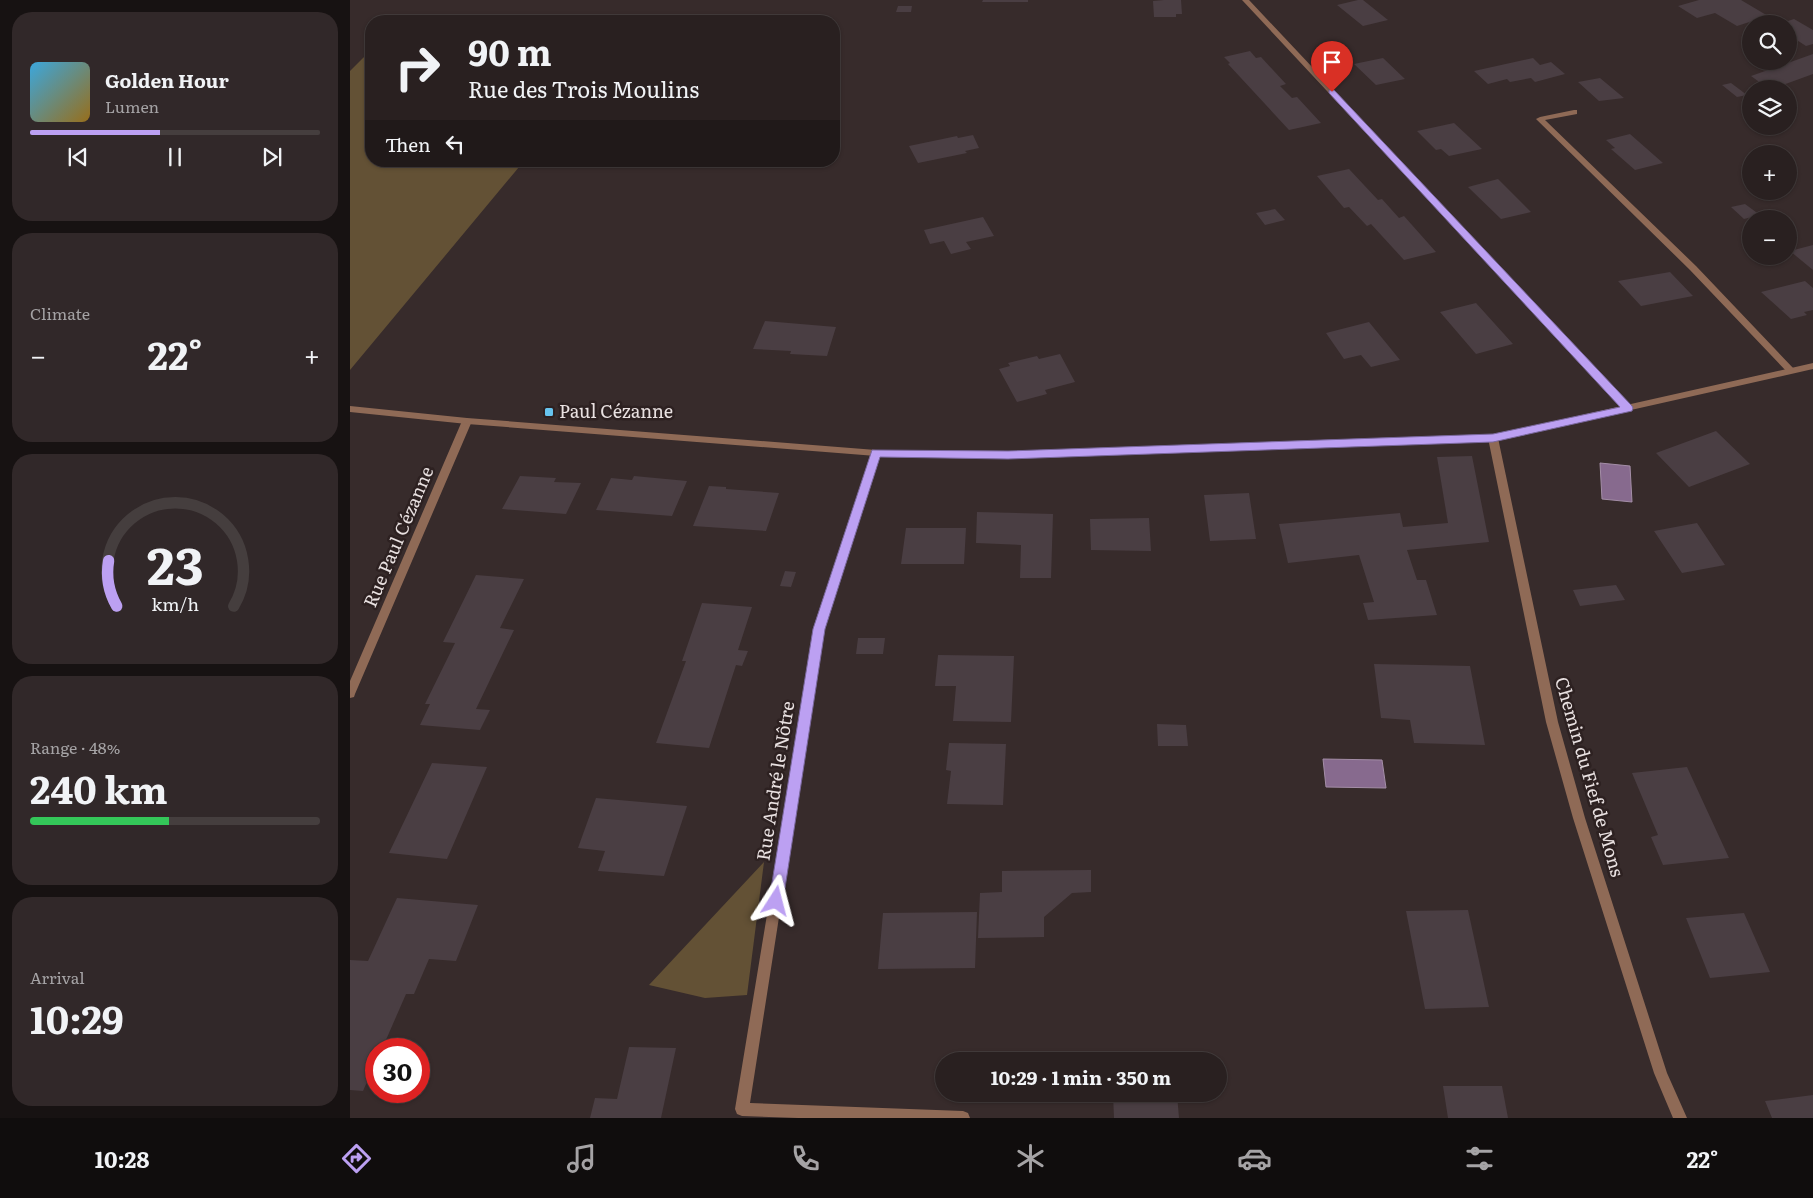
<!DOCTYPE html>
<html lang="en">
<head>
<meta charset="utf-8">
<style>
  :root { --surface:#292020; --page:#312829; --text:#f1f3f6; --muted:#a5a3a5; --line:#453e3e; --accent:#bca0f2 }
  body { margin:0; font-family:Literata,serif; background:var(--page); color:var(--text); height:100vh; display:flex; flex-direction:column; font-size:19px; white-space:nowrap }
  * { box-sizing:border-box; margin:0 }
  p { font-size:16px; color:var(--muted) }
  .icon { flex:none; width:28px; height:28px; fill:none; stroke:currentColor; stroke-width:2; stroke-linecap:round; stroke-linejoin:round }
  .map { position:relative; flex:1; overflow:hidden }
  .drawer { display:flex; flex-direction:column; gap:12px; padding:12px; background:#171212; width:350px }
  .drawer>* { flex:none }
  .banner { position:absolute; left:15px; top:15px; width:475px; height:152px; border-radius:20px; box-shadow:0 1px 4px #0004,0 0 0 1px var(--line); background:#292020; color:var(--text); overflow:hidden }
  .buttons { position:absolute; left:1392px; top:15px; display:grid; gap:10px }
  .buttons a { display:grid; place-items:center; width:55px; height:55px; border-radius:50%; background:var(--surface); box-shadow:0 1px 4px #0004,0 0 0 1px var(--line); font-size:25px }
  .speed { position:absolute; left:15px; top:1038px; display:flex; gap:10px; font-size:25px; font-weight:700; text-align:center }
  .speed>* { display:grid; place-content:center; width:65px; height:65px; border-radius:50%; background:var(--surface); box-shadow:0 1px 4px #0004,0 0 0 1px var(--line); line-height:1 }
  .speed .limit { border:8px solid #d22; background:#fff; color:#111 }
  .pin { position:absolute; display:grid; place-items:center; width:42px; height:42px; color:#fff; margin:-51px -21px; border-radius:50% 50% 50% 0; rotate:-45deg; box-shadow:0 0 5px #0007 }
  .pin .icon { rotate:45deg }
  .me { position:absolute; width:55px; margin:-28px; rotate:9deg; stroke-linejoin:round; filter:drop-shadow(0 0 4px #0008) }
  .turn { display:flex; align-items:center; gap:18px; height:105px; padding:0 20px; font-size:22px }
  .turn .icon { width:65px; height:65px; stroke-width:2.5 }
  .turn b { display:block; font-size:35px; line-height:42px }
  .then { display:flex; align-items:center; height:48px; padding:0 20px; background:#0003; gap:10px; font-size:19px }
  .big { font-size:38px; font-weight:700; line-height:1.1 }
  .drawer .tile { flex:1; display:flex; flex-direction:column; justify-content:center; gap:8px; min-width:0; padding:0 18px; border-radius:20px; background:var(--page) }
  .drawer .dial { align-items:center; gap:0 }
  .dial svg { height:130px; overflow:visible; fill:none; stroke:var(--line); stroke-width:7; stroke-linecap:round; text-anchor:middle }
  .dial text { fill:var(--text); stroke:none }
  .song { display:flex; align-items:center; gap:15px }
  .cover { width:60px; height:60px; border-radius:8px; background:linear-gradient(135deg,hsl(200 70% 55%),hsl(40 70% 35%)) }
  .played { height:5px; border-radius:2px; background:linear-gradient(90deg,var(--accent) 45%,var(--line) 45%) }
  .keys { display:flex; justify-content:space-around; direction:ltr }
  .heat { display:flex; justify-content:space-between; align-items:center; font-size:28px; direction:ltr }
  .charge { height:8px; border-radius:4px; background:linear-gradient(90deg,#34c759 48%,var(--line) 0) }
  .trip { position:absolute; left:585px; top:1052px; width:292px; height:50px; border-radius:25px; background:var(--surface); box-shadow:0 1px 4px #0004,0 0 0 1px var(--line); font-weight:700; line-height:50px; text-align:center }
  .tab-bar { display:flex; height:80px; justify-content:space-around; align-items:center; background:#100d0d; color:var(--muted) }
  .tab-bar .icon { width:35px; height:35px }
  .tab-bar .selected { color:var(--accent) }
  .tab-bar b { font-size:22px; color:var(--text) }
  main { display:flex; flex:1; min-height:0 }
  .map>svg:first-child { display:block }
</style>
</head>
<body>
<main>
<section class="drawer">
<div class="tile">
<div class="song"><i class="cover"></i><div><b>Golden Hour</b><p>Lumen</p></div></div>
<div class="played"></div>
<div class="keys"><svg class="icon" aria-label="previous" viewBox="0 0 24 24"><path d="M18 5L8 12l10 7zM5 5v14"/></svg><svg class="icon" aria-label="pause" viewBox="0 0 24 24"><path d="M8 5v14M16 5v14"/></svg><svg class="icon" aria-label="next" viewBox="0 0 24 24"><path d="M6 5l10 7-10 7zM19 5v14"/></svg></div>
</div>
<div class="tile"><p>Climate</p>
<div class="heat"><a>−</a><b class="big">22°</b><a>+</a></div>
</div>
<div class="tile dial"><svg viewBox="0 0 100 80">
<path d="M14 69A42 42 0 1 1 86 69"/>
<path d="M14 69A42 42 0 0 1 9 41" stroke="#bca0f2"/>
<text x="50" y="56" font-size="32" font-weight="700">23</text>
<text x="50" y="72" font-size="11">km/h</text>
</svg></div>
<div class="tile"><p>Range · 48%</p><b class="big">240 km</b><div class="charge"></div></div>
<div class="tile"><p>Arrival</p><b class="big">10:29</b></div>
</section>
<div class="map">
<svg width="1463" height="1118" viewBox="0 0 1463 1118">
  <rect width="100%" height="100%" fill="#372b2b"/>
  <!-- green -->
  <path fill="#635135" d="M21,50v111h153l-174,209v-299z
    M414,862l-17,133 -42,3 -56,-13z"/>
  <!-- water -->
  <path fill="#876a8e" stroke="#a48ea7" d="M1250,463l30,3 2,36 -30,-3z
    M973,759l59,1 4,28 -60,-1z"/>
  <!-- building -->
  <path fill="#4a3e43" d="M633,0h45v2h-46z
    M814,0h17l1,14h-6v3h-22l-1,-16z
    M1008,0h5l25,20 -25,6 -26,-21z
    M1349,0h42l27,16 -31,10 -22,-13 -18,5 -19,-12z
    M548,6h14l-1,6h-15z
    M1444,19l19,11v14l-7,2 -17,-11v-11h-10z
    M900,51l6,7 5,-1 25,27 -6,2 12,12 5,-1 24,26 -32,7 -61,-66 2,-1 -6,-6z
    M1463,54v20l-41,15h-3l-18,-13z
    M1033,58l22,21 -29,6 -22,-21z
    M1183,58l7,7 11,-3 14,12 -30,8 -4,-4 -21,4 -3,-3 -19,5 -14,-13z
    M1250,78l24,20 -25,3 -21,-19z
    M1381,83l16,12 -10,2 -15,-12z
    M1104,123l28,26 -33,7 -8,-7 -5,1 -19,-19z
    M1280,134l33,29 -28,7 -24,-21 4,-1 -9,-8z
    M623,135l6,13 -14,3 2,2 -49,10 -9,-17 48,-10 1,2z
    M999,169l29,31 4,-1 17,19 5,-2 32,36 -32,8 -33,-36 -4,2 -18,-19 -5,1 -27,-32z
    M1148,179l33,33 -30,7 -33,-32z
    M1395,204l15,11 -16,4 -13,-12z
    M925,209l10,11 -20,5 -9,-12z
    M633,217l11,19 -28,6 5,7 -20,5 -7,-13 -14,3 -6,-14z
    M1463,245v25l-23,-19z
    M1320,272l23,24 -52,10 -23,-25z
    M1455,281l8,7v22l-9,2 3,3 -16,4 -30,-27z
    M1126,303l37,41 -37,10 -36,-42z
    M415,321l71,6 -9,29 -37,-2 1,-3 -38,-2z
    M1019,322l31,38 -29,7 -10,-12 -17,4 -18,-26z
    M710,354l15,28 -30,8 2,4 -30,8 -18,-33 11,-3 -2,-3 29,-7 2,3z
    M1366,431l34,33 -61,23 -33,-34z
    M1122,456l17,86 -82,8 10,30h9l11,35 -69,5 -5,-17 11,-1 -15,-47 -71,8 -9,-39 121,-11 3,14 45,-4 -11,-66z
    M170,476l36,2 -2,4 27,1 -15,31 -64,-5z
    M284,476l53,5 -15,35 -76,-6 15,-32 21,2z
    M359,486l17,1v2l53,4 -13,38 -73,-5z
    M899,493l7,46 -46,2 -6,-46z
    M627,512l76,2 -2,64h-31l1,-33 -45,-2z
    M799,518l2,33 -60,-1 -1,-31z
    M1347,523l28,42 -43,8 -28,-42z
    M556,528h60l-2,36h-63z
    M435,571l11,1 -5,15 -11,-1z
    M126,575l48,4 -24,49 14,2 -38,79 14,1 -10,20 -60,-5 10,-21h-5l30,-61 -12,-1z
    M1266,585l9,15 -45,6 -7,-16z
    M352,603l50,4 -14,43 10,1 -6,15 -6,-1 -27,83 -53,-5 30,-82h-4z
    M508,638h27l-2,16h-27z
    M588,655l76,1 -3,66 -58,-1 3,-35h-21z
    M1024,664l96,2 15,79 -71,-2 -4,-23 -29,-2z
    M807,724l29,1 2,21h-30z
    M599,743l57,1 -3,61 -56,-1 4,-33 -5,-1z
    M82,763l55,4 -40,92 -58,-6z
    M1337,767l42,91 -66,7 -12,-28 7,-2 -26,-62z
    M246,798l91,8 -23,70 -66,-5 7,-20 -27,-3z
    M741,870v22l-19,1 -28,24v20l-66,1 2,-45 22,-1v-21z
    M47,898l81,7 -22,56 -27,-2 -15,35h-8l-24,55h-6v12l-13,30 -13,-1v-130l18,1z
    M1118,910l21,97 -64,2 -19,-98z
    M627,912l-2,56 -97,1 5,-56z
    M1394,913l26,59 -60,6 -24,-60z
    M279,1047l47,1 -15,70h-71l5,-20 22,1z
    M825,1051v10h-63v-9z
    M1093,1086h59l6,32h-60z
    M763,1094h64l2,24h-65z
    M1463,1095v23h-41l-7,-17z"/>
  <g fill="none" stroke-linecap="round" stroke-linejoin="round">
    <!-- minor -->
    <path fill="#8f6a56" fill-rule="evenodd" d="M892,0h7l382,406 2,2 -2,2h-6z
      M1224,110h3v4l-32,6 151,146 98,103 1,2 -1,2h-6l-98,-103 -154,-151 4,-2z
      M117,418l5,3 -117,273 -1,3 -4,1v-17l112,-260z
      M1143,435l5,3 60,284 27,96 82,255 20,45h-14l-19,-45 -81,-255 -27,-96 -58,-284z
      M526,450l5,3 -57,176 -74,474 213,8 5,2 2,5h-172l-56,-2 -5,-2 -2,-5 79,-480 57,-176z"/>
    <!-- tertiary -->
    <path fill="#8f6a56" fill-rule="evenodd" d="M1463,363v6l-320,72 -485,17 -132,-2 -409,-32 -117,-12v-6l117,12 409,32 132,2 485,-17z"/>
  </g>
  <!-- route -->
  <path fill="#bca0f2" stroke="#7a689d" d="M979,90h5l298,316 1,2 -1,3 -139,31 -485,17 -128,-2 -55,172 -42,272 -2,5 -5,2 -5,-2 -2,-5 44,-272 59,-179 136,1 485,-17 127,-27 -291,-314z"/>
  <!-- markers -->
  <rect fill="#67c4ef" stroke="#2d2121" stroke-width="2" x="194" y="407" width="10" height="10" rx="2.5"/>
  <g text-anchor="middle" stroke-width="5" stroke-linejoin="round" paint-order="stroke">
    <!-- poi labels -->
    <g font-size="18" fill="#e9e1e1" stroke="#2d2121" text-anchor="start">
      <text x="209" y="418">Paul Cézanne</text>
    </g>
    <!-- street labels -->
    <g font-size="18" fill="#e9e1e1" stroke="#2d2121">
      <text transform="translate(49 537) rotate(-67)" y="6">Rue Paul Cézanne</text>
      <text transform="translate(1239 777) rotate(74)" y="6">Chemin du Fief de Mons</text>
      <text transform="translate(426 781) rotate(-81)" y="6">Rue André le Nôtre</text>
    </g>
  </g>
</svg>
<div class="buttons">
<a><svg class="icon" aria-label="search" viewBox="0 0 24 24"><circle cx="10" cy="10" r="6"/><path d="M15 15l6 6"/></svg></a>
<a><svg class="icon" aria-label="layers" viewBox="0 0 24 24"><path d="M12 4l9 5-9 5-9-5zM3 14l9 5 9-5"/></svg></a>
<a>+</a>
<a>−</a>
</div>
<div class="speed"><div class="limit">30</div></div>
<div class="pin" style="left:982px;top:92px;background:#d93025"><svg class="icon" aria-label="arrive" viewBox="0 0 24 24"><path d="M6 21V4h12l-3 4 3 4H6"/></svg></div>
<svg class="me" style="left:426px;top:901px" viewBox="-20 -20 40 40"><path d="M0-17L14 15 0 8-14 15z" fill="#bca0f2" stroke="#fff" stroke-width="4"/></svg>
<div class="trip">10:29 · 1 min · 350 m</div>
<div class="banner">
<div class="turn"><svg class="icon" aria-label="right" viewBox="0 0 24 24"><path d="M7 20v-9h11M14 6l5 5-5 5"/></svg><div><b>90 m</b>Rue des Trois Moulins</div></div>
<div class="then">Then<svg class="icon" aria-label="left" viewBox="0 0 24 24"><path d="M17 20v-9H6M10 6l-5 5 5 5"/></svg></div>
</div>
</div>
</main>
<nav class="tab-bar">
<b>10:28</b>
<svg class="icon selected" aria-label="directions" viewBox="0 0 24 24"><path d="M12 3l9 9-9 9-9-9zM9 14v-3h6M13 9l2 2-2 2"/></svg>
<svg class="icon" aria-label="music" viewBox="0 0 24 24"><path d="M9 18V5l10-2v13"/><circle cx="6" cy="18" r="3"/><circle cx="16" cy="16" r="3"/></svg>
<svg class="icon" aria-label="phone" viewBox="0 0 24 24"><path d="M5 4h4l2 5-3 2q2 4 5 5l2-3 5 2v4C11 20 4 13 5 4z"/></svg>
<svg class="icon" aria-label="climate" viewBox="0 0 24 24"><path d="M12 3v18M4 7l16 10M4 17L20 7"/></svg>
<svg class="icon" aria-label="car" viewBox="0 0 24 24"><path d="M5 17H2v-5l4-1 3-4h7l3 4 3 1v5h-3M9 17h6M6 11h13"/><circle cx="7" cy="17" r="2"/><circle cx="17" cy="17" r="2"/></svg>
<svg class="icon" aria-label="filters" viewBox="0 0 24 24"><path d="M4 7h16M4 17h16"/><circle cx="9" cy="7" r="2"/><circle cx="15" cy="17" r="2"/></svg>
<b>22°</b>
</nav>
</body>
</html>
